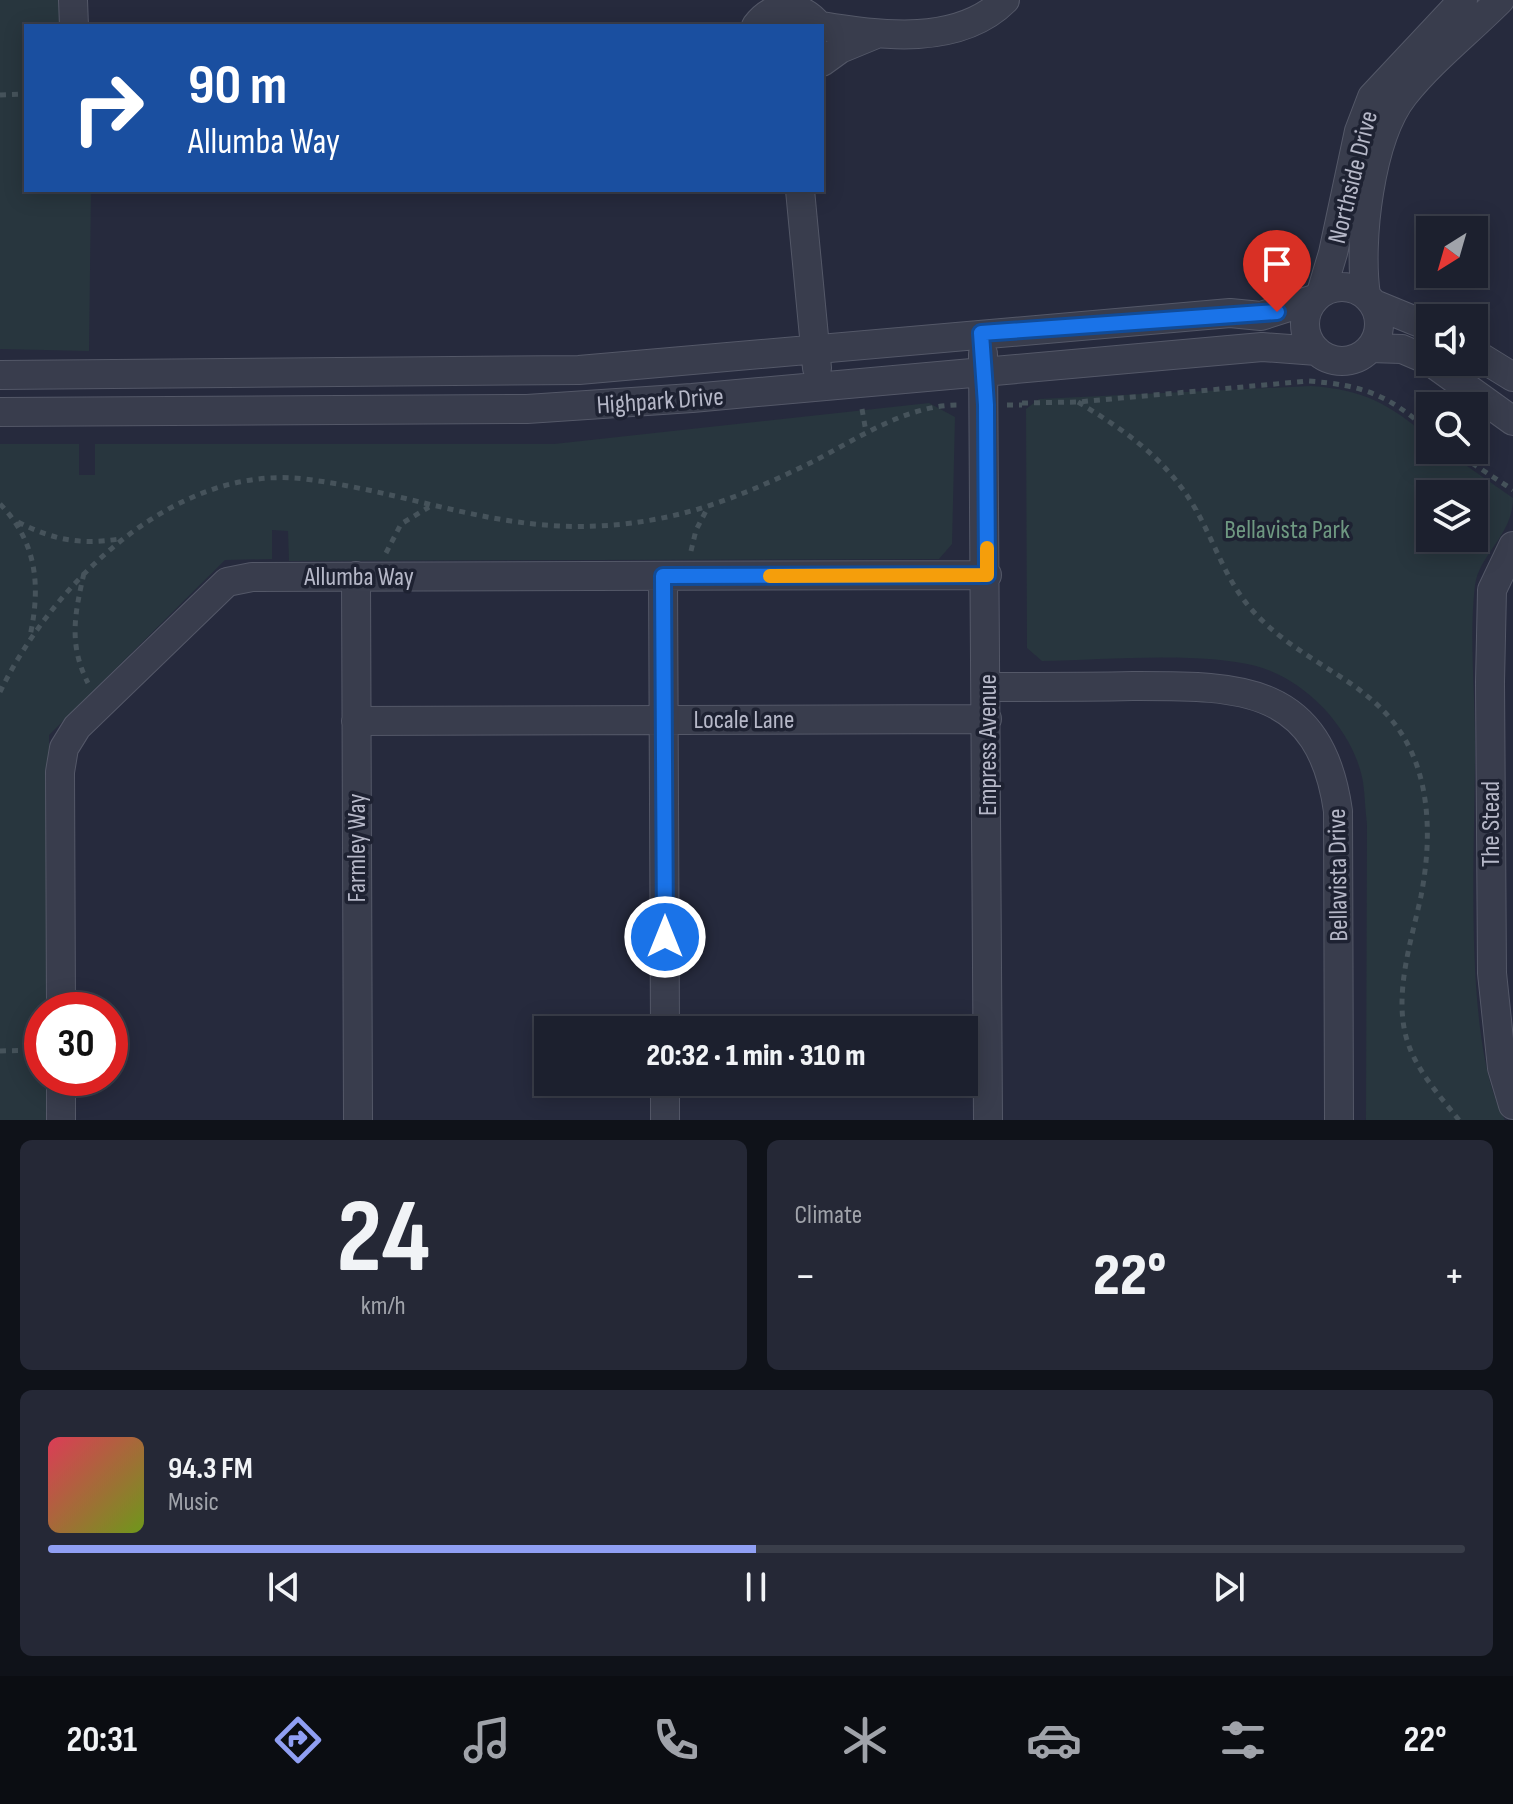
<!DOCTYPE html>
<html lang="en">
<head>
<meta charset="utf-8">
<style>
  :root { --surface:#1c202e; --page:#252836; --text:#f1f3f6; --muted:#a0a3aa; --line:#3a3e4a; --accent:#909ff3 }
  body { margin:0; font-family:"Sofia Sans Condensed",sans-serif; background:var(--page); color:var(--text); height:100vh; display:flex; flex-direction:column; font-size:30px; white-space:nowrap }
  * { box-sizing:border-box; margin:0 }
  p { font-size:26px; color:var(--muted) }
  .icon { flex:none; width:44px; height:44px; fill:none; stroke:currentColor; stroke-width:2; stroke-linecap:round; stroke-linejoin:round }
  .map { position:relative; height:1120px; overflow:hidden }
  .details { display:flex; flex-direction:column; gap:20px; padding:20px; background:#0f1219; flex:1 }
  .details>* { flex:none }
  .hud { position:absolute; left:24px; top:24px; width:800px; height:168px; border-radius:0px; box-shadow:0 4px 20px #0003,0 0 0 2px var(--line); background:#1a4fa0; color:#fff; overflow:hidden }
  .needle { width:52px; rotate:217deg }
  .fabs { position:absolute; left:1416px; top:216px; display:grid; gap:16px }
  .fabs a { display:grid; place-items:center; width:72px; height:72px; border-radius:0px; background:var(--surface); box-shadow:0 4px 20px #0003,0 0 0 2px var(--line); font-size:40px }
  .speed { position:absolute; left:24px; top:992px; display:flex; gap:16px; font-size:40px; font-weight:700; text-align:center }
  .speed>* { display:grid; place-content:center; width:104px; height:104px; border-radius:50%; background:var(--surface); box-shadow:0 4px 20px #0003,0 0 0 2px var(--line); line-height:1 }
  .speed .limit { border:12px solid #d22; background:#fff; color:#111 }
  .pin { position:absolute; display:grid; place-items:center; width:68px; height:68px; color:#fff; margin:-82px -34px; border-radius:50% 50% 50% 0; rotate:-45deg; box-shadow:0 0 8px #0007 }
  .pin .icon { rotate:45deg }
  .me { position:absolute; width:88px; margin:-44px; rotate:0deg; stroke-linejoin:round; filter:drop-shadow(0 0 6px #0008) }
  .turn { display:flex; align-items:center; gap:28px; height:168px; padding:0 32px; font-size:36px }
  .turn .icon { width:104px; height:104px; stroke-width:2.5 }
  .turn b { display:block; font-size:56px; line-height:68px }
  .big { font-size:60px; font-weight:800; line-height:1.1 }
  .details .tile { flex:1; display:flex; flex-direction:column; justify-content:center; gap:12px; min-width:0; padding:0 28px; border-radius:12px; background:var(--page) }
  .details .dial { align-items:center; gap:0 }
  .dial b { font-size:104px; line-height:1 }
  .song { display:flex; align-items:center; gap:24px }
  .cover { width:96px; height:96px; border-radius:12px; background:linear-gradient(135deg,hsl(350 70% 55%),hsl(80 70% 35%)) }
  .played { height:8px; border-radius:4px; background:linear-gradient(90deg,var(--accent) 50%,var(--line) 50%) }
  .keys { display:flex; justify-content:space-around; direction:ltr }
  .heat { display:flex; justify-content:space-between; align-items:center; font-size:44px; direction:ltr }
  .details .tiles { flex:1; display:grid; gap:20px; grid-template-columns:1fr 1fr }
  .tile:last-child { grid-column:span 2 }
  .trip { position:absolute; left:534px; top:1016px; width:444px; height:80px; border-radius:0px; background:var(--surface); box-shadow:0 4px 20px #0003,0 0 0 2px var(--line); font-weight:800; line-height:80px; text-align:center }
  .tab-bar { display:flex; height:128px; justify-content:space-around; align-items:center; background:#0b0d12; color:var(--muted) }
  .tab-bar .icon { width:56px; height:56px }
  .tab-bar .on { color:var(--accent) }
  .tab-bar b { font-size:36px; color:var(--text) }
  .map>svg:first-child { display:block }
</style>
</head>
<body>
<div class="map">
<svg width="1513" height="1120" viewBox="0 0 1513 1120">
  <rect width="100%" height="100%" fill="#262a3d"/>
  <!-- green -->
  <path fill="#28363e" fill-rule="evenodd" d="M0,0h60v26h-34v164h65l-2,161 -89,-2z
    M1311,386c54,4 78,18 119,52v12h14l69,48c0,37 -33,55 -38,87 -6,50 0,106 0,157 1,94 -14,300 30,378h-139l1,-296c-2,-14 -2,-29 -4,-42 -9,-52 -57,-103 -107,-116 -57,-15 -154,-6 -214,-5l-15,-13 -1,-239 13,-10zM1474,494v44h-44v-44z
    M929,403l26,14 -3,127 -13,15 -650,2 -1,-30 -16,-1v29l-47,1 -176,175v275h-7v68h7v42h-49v-676h79v31h16v-31h459z"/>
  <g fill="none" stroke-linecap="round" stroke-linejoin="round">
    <defs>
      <path id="minor" d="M73,0l1,26
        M756,26c17,-23 45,-23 63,0
        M822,26c58,10 137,20 183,-26
        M822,62l18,-13 34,-14
        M800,190l17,178
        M1305 324a37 37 0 1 1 74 0a37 37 0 1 1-74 0Z
        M1321,293l12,-40 26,-122 13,-34 91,-97
        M1366,295c-8,-53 4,-157 38,-200 28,-35 64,-63 96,-95
        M1374,304l56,23
        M1370,348l32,1 28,12
        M1474,353l39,24
        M983,354l5,766
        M1431,362l82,59
        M0,375l579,-5 651,-57 31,3 53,-17
        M0,412l527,-3 165,-11 570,-51 55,4
        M1513,546l-21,44 -2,92 2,291 10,95 11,37
        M356,576l2,544
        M663,576l2,454
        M987,687c49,0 98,0 146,-1 105,0 187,-2 205,125l1,309
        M356,721l631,-2
        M61,1010l-1,-238 4,-24 13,-21 150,-145 25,-5 735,-2
        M61,1078v42
        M665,1082v38"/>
    </defs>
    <!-- minor casing -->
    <use href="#minor" stroke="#545868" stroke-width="30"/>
    <!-- path -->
    <path stroke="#46535b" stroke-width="5" stroke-dasharray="6 6" stroke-linecap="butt" d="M0,95l26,-1
      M1078,402c49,30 89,57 118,108 19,33 30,71 56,100 60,67 149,72 171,178 7,35 5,72 -2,108 -10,47 -31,107 -10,155 10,24 31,48 48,69
      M1022,403l56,-1 230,-21c55,4 81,14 122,51
      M1007,405h15
      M862,409l4,23
      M1452,450l61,40
      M0,504c37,38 41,82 30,132
      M18,522c36,18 61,23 101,17
      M691,551l5,-21 11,-21
      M386,553l15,-29 28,-17
      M84,573c-9,40 -16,71 4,110
      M0,692c52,-108 175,-229 305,-213 129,17 215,66 352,40 54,-10 104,-32 153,-56 46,-23 96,-59 151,-58
      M0,1051l42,-1"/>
    <!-- minor -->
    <use href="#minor" stroke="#393d4d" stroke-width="28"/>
  </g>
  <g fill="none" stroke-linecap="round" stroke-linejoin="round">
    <defs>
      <path id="route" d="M665,937l-2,-361 324,-1 -1,-170 -5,-72 296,-21"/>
    </defs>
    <!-- route casing -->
    <use href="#route" stroke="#114b97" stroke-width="20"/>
    <!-- route -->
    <use href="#route" stroke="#1a73e8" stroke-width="14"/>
    <!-- slow -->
    <path stroke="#f59e0b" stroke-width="14" d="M770,576l217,-1v-27"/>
  </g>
  <g text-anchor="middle" stroke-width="7" stroke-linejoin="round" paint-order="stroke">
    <!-- street labels -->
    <g font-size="26" fill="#b6b8c8" stroke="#1e2232">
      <text transform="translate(1352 177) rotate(-76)" y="9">Northside Drive</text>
      <text transform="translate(660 400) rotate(-4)" y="9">Highpark Drive</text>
      <text x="359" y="585">Allumba Way</text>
      <text x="744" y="728">Locale Lane</text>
      <text transform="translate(987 745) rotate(-90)" y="9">Empress Avenue</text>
      <text transform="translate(1490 824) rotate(-90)" y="9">The Stead</text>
      <text transform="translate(356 848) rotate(-90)" y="9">Farmley Way</text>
      <text transform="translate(1337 875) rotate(-91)" y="9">Bellavista Drive</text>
    </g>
    <!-- park labels -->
    <g font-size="26" fill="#6e9881" stroke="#1e2232">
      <text x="1287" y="538">Bellavista Park</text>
    </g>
  </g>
</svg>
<div class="fabs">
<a><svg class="needle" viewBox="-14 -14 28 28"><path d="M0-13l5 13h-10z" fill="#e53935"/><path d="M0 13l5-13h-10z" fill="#a0a3aa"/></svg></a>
<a><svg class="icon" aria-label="sound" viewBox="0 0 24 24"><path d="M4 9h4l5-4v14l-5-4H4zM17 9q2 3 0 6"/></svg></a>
<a><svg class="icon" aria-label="search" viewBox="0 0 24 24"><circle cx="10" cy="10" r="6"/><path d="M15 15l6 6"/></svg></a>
<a><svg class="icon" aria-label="layers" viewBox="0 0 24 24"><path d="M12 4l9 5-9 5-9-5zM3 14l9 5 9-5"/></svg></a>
</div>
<div class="speed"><div class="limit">30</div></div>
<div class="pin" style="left:1277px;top:312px;background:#d93025"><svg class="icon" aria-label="arrive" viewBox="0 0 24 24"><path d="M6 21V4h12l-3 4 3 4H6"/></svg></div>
<svg class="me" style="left:665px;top:937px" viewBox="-20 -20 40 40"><circle r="17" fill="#1a73e8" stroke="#fff" stroke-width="3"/><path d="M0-11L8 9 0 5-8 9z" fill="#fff"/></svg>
<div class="trip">20:32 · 1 min · 310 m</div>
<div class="hud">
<div class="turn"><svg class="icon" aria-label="right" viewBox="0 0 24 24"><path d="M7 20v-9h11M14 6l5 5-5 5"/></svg><div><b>90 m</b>Allumba Way</div></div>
</div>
</div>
<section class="details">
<div class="tiles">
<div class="tile dial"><b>24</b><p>km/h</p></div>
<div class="tile"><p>Climate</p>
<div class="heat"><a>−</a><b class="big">22°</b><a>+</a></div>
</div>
<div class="tile">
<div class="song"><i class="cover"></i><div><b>94.3 FM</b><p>Music</p></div></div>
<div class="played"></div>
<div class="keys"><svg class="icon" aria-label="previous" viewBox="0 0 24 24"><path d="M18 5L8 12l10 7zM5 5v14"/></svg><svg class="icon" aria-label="pause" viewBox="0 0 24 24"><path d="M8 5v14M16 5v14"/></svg><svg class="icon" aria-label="next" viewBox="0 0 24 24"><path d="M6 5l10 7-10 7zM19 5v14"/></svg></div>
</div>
</div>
</section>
<nav class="tab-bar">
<b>20:31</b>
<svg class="icon on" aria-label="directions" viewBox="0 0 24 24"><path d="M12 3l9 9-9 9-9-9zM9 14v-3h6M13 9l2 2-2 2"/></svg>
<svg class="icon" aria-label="music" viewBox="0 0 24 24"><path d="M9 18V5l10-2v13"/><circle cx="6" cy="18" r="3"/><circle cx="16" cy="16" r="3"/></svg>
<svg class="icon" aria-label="phone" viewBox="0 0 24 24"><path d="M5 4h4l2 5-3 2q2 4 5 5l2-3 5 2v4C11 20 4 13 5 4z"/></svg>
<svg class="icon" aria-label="climate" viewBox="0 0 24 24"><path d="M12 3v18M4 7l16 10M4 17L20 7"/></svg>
<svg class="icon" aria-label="car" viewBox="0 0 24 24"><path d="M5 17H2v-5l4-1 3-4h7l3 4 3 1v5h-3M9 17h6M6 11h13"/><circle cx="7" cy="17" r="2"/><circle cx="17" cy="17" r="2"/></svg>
<svg class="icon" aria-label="filters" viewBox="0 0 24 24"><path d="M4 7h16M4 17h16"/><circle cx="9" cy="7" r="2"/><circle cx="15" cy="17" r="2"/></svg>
<b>22°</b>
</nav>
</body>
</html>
